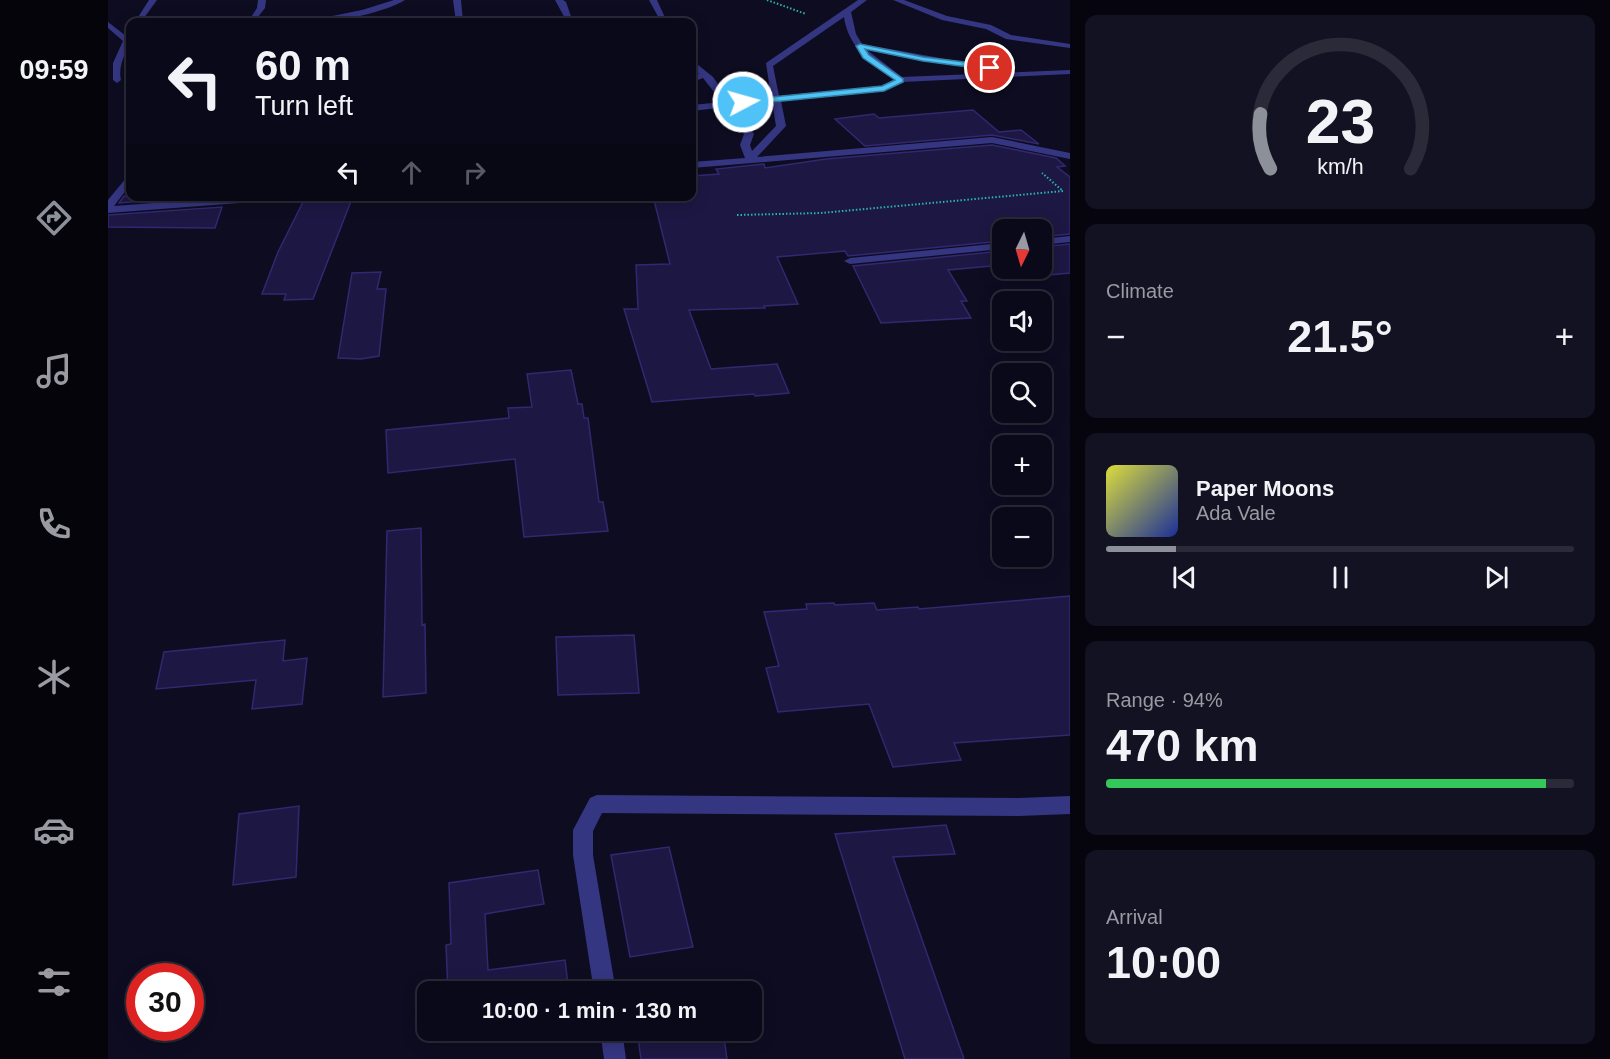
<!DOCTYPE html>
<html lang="en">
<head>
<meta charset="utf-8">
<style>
  :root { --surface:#0a0919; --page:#131222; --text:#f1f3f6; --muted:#999aa2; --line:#2a2a38; --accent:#8c9099 }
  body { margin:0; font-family:Arial,sans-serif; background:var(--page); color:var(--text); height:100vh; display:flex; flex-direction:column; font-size:22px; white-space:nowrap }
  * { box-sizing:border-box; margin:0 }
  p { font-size:20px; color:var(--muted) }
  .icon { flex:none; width:33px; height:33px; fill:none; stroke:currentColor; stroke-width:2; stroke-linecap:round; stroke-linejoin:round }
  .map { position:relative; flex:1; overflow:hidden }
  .details { display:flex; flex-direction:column; gap:15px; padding:15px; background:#06050e; width:540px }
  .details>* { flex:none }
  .top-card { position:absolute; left:18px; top:18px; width:570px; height:183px; border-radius:12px; box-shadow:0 3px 15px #0003,0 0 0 2px var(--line); background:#0a0919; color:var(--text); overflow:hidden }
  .needle { width:39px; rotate:185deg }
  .controls { position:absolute; left:884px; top:219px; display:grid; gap:12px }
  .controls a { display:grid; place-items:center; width:60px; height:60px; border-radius:12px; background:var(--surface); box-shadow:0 3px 15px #0003,0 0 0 2px var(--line); font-size:30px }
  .speed { position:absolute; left:18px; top:963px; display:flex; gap:12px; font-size:30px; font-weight:700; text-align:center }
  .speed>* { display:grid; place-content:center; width:78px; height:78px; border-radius:50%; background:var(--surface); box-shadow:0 3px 15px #0003,0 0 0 2px var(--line); line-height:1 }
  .speed .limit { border:9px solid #d22; background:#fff; color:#111 }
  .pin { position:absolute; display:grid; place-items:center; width:51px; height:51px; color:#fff; margin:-26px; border:3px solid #fff; border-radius:50%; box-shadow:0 2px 6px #0007 }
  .me { position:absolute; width:66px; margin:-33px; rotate:84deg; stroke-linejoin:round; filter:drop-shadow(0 0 4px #0008) }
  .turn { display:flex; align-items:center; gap:21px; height:126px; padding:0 30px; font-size:27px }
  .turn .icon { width:78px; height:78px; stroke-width:2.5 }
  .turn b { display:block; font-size:42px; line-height:51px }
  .lanes { display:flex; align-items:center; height:57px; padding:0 30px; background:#0003; justify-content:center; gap:30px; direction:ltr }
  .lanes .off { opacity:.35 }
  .big { font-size:45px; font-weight:700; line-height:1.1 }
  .details .card { flex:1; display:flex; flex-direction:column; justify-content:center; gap:9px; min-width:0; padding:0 21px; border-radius:12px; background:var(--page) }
  .details .dial { align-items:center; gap:0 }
  .dial svg { height:156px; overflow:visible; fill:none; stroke:var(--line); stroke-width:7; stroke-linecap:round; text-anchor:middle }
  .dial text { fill:var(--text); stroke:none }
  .song { display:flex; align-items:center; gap:18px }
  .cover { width:72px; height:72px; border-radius:9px; background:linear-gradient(135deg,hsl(60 70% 55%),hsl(230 70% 35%)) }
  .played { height:6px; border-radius:3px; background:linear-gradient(90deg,var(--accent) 15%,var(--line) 15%) }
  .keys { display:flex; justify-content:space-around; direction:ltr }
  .heat { display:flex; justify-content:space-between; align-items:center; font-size:33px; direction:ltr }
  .charge { height:9px; border-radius:4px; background:linear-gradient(90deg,#34c759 94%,var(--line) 0) }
  .trip { position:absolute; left:309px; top:981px; width:345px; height:60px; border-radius:12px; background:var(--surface); box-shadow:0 3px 15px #0003,0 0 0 2px var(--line); font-weight:700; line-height:60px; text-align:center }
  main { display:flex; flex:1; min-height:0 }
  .dock { display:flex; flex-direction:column; width:108px; justify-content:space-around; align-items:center; background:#04040a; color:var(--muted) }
  .dock .icon { width:42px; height:42px }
  .dock .on { color:var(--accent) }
  .dock b { font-size:27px; color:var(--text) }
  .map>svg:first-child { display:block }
</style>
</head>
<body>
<main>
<nav class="dock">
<b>09:59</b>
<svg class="icon on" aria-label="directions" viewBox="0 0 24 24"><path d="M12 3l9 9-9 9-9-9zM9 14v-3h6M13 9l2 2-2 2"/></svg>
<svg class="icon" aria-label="music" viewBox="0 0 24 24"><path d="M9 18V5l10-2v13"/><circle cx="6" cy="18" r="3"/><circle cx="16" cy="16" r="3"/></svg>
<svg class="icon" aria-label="phone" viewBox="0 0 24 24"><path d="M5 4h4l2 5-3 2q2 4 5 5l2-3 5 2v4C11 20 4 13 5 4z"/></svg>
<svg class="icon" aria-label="climate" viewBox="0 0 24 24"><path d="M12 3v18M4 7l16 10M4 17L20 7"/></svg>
<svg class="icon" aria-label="car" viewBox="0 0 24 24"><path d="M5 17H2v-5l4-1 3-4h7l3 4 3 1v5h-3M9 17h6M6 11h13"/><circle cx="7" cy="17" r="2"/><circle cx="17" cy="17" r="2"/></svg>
<svg class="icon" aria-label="filters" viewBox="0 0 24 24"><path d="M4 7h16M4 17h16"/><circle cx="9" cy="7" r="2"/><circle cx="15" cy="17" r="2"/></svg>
</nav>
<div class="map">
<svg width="962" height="1059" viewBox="0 0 962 1059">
  <rect width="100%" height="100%" fill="#0e0c21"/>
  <!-- building -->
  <path fill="#1d1743" stroke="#322870" stroke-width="1.5" d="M865,110l26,22 22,-2 18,14 -47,-9 -127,11 -30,-27 39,-5 5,4z
    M884,145l64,13 9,8 -8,1 13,10v57l-29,3v-7h-39v11l-154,15 -3,-5 -68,6 21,47 -34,2 1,2 -76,2 22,59 66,-5 12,29 -34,3 -1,-2 -102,8 -28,-93h14l-2,-44 34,-1 -17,-68h39v-20l27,-2 -3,-5 48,-5 1,4 61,-9z
    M16,196h86l-91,7z
    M198,196h47l-40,103 -29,1 2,-6h-24l16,-42z
    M114,207l-7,21 -107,-1v-12z
    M962,244v29l-52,5 -8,-10h31v-21z
    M894,251v14l-54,5 19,31h-6l10,17 -90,5 -28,-57z
    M273,272l-4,17h9l-7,67 -18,3 -23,-1 14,-85z
    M463,370l7,34h4l2,14h4l11,84h4l5,29 -84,6 -9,-78 -127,14 -2,-43 123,-12 -1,-10 24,-1 -5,-33z
    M313,528l1,97 3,-1 1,69 -43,4 4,-166z
    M962,596v139l-116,8 7,17 -68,7 -24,-63 -91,8 -12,-44 13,-2 -15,-54 43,-3 -1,-5 28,-1 1,2 39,-2 3,7 41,-3 1,2z
    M526,635l5,58 -81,2 -2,-58z
    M177,640l-2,21 24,-3 -5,46 -50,5 4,-29 -100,9 8,-37z
    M191,806l-3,71 -63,8 6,-71z
    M838,825l9,29 -62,3 71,202h-59l-70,-225z
    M561,847l24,100 -63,10 -19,-102z
    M430,870l6,34 -59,10 3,56 77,-10 4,32h-121l-2,-47 5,-1 -2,-61z
    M529,1030h86l4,29h-86z"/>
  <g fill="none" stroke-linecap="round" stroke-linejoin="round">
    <!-- path -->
    <path stroke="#28b7a6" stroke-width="2" stroke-dasharray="1.5 2" stroke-linecap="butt" d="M659,0l39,14
      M629,215l84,-2 242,-22 -21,-18"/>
    <!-- minor -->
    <path fill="#353682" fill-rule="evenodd" d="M41,0h8l-16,22h-6z
      M150,0h8l-1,8 -11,14h-6l9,-14z
      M286,0h11c-21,13 -77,25 -102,22l59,-12z
      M345,0h8l2,22h-7z
      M447,0h8l3,2 7,20h-6z
      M541,0h8l10,22h-6z
      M750,0h9l-16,12 5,22 6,10 134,24 -4,2 -69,-9 -56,-11 35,27 168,-7v4l-168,8 -18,9 -103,10 5,25 -29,31 235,-20 78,16v6l-78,-16 -300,25v-6l53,-4 -5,-13 4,-11 -18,-27 -34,4v-6l30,-3 -19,-24 -11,4v-5l7,-3 -7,-8v-6l21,17 17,24 41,-4 -5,-34zM736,17c4,30 27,46 50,63l-12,6 -103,10 -6,-30zM664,102l4,24 -24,25 -2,-6 4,-11 -20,-28z
      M785,0h11l43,16 44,9 20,10 59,9v4l-64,-9 -20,-10 -44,-9z
      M0,22l18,14 4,-2c0,16 -13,28 -9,46l-4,3 -4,-3v-17l10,-22 -15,-13z
      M22,176v9l-16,21 132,-10h52l-5,3 -185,14v-13l19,-23z
      M962,236v6l-29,3v-6z
      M894,243v6l-152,15 -6,-3 6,-3z
      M489,795l422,3 51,-2v18l-51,2 -417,-3 -9,18v24l23,137h-22l-21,-137v-25l17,-32z
      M492,1030h22l4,29h-22z"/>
  </g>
  <!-- route -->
  <path fill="#4fc3f7" stroke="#337fa1" stroke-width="1.5" d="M752,44l63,13 67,8 3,3 -3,2 -67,-9 -58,-12 4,6 34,24v3l-19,9 -141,14 -4,-3 4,-2 139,-14 13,-6 -32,-22 -7,-12z"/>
</svg>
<div class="controls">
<a><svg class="needle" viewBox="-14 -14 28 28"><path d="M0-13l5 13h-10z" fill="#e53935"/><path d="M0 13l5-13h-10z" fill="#999aa2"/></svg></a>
<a><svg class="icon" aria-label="sound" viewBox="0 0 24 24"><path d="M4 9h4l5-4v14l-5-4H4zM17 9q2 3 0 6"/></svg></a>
<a><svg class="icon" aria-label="search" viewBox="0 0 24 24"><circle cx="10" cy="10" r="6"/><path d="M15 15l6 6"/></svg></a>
<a>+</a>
<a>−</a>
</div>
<div class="speed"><div class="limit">30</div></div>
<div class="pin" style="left:882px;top:68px;background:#d93025"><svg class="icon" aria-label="arrive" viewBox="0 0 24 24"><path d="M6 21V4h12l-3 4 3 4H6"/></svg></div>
<svg class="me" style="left:635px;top:102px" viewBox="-20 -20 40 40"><circle r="17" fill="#4fc3f7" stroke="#fff" stroke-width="3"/><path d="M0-11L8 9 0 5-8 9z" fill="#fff"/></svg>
<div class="trip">10:00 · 1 min · 130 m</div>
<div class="top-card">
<div class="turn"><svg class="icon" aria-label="left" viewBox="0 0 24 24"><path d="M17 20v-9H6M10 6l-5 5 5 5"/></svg><div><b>60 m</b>Turn left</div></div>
<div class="lanes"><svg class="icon" aria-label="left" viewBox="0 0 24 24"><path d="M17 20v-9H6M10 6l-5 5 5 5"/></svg><svg class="icon off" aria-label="ahead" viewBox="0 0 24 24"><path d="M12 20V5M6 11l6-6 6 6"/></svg><svg class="icon off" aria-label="right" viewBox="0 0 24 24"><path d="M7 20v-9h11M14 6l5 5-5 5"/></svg></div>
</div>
</div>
<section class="details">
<div class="card dial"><svg viewBox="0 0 100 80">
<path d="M14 69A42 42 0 1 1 86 69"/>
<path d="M14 69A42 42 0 0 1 9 41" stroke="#8c9099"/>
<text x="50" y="56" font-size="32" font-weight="700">23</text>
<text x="50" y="72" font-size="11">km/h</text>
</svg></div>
<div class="card"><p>Climate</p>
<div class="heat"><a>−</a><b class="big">21.5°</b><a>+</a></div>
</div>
<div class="card">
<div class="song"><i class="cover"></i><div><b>Paper Moons</b><p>Ada Vale</p></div></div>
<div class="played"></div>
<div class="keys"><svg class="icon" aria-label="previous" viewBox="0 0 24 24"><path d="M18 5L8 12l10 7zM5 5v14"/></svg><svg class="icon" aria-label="pause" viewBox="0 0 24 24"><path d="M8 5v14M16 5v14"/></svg><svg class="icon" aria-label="next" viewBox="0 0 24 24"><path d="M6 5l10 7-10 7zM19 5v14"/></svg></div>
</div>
<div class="card"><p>Range · 94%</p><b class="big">470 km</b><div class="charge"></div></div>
<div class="card"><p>Arrival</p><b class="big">10:00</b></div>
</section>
</main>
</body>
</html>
